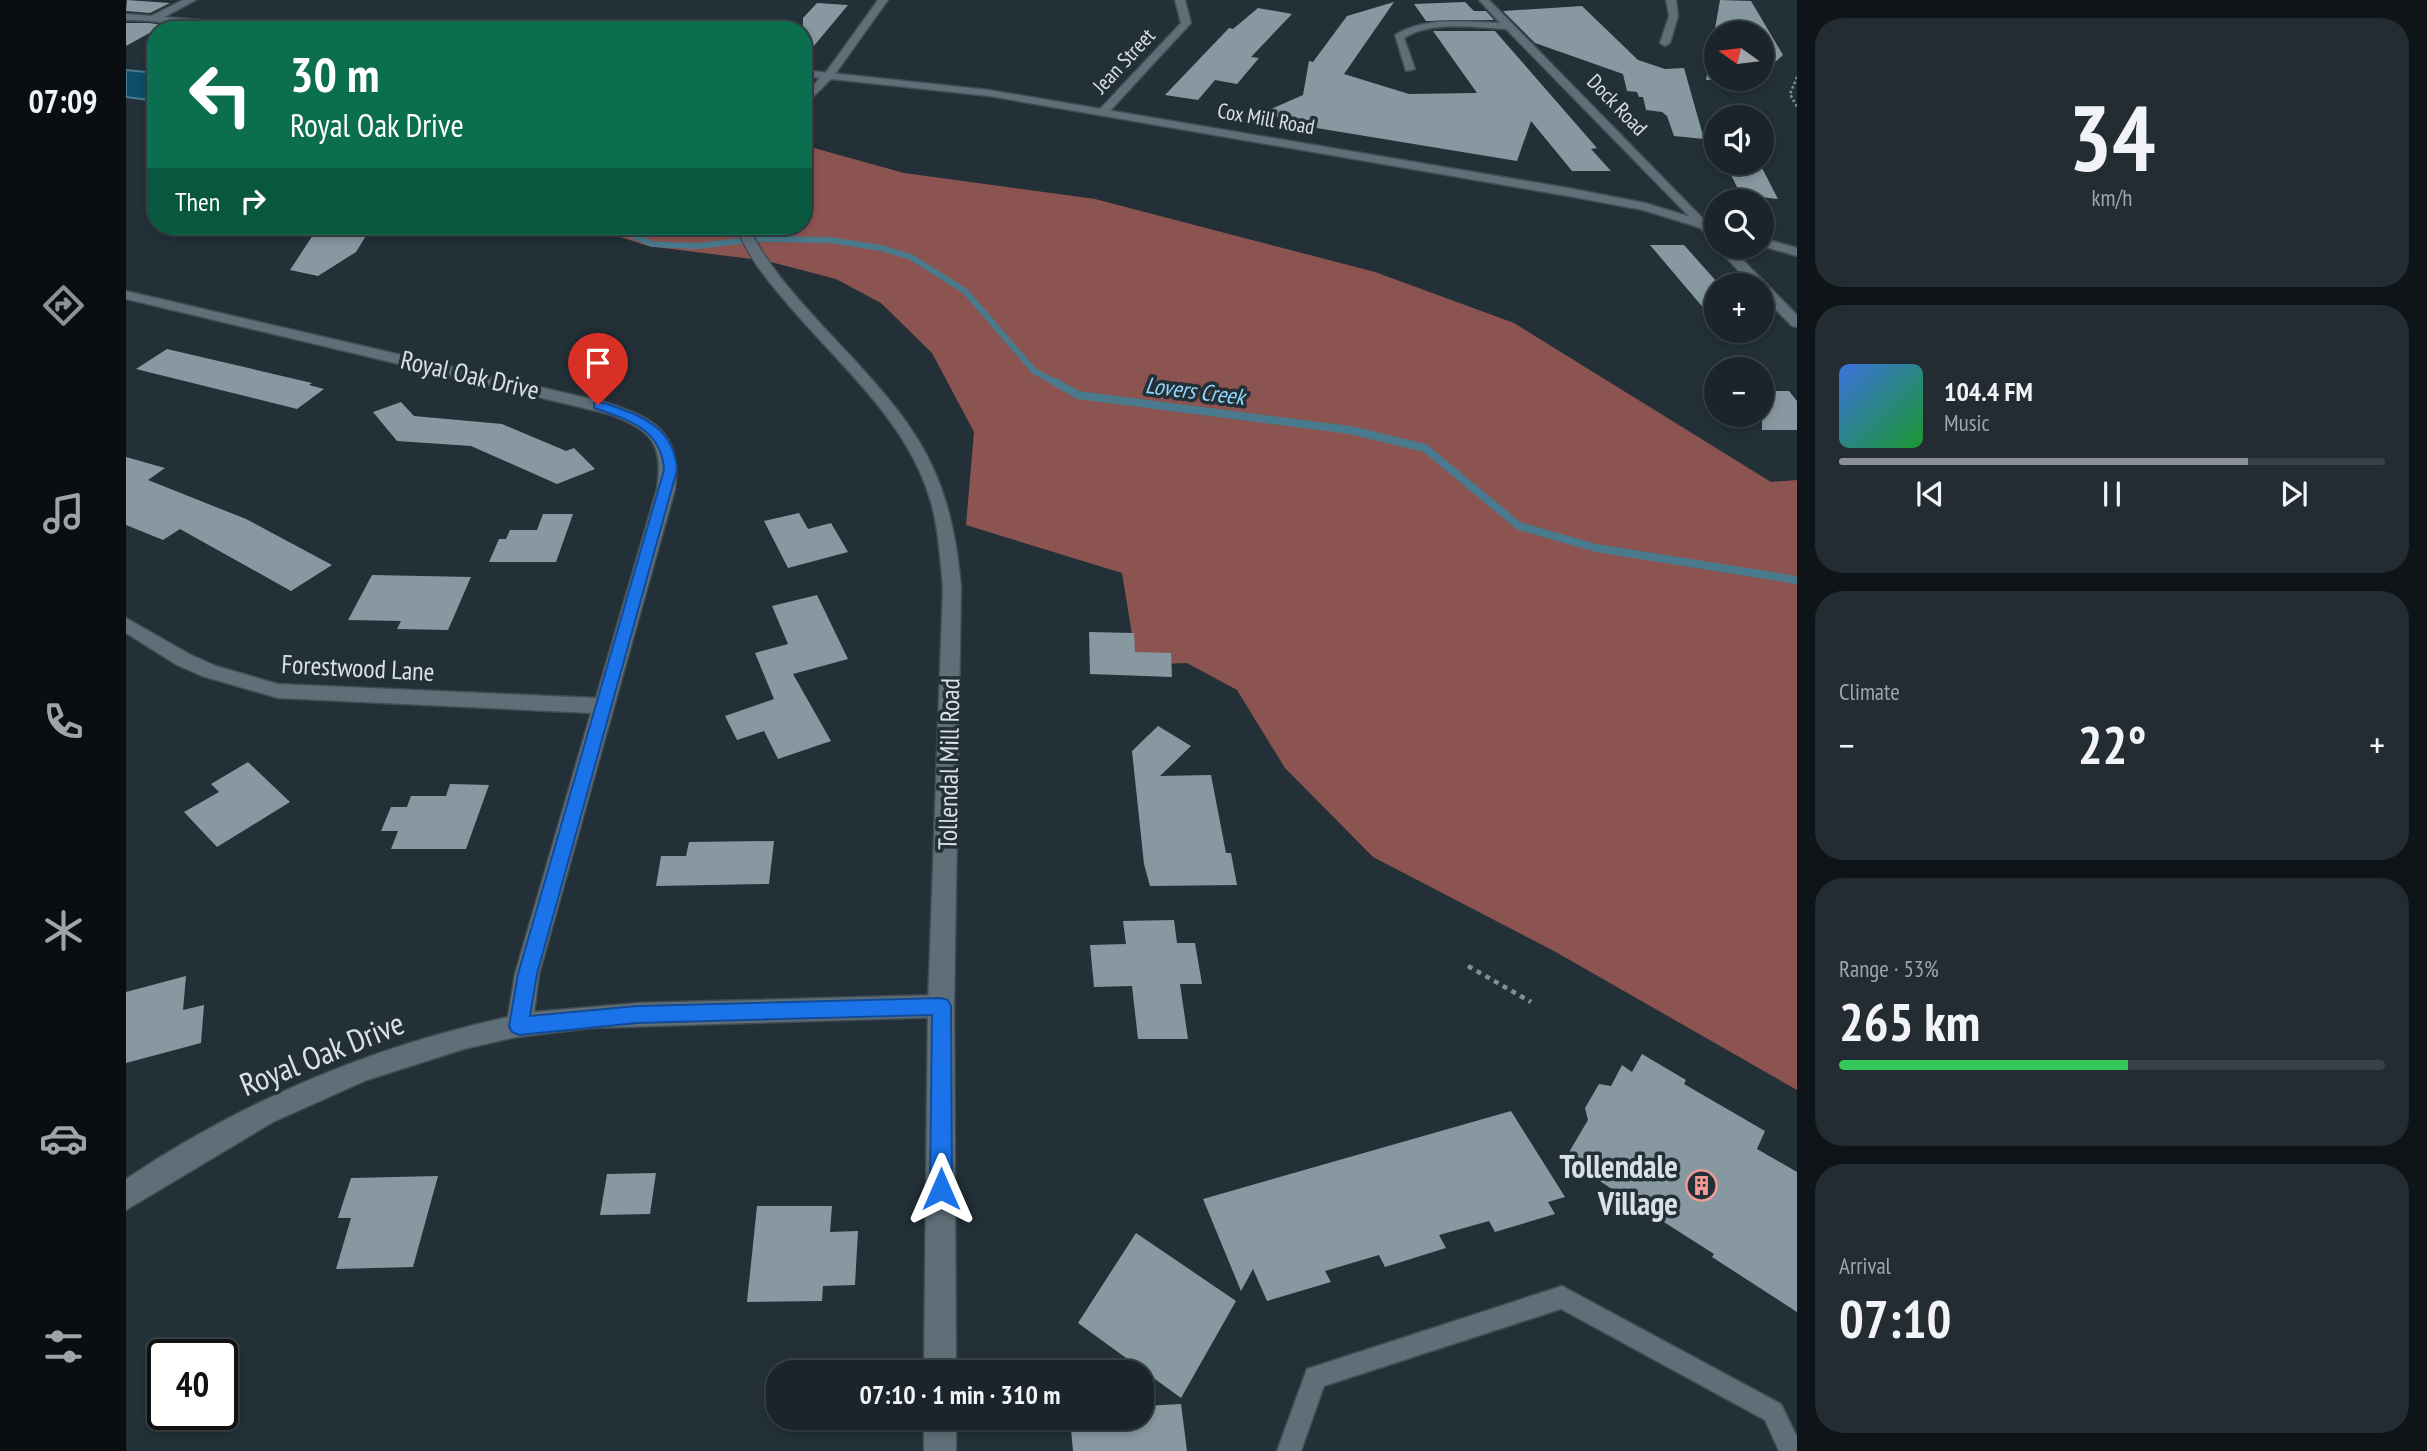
<!DOCTYPE html>
<html lang="en">
<head>
<meta charset="utf-8">
<style>
  :root { --surface:#1a242a; --page:#232c32; --text:#f1f3f6; --muted:#9fa4a8; --line:#384147; --accent:#8c9099 }
  body { margin:0; font-family:"PT Sans Narrow",sans-serif; background:var(--page); color:var(--text); height:100vh; display:flex; flex-direction:column; font-size:26px; white-space:nowrap }
  * { box-sizing:border-box; margin:0 }
  p { font-size:23px; color:var(--muted) }
  .icon { flex:none; width:38px; height:38px; fill:none; stroke:currentColor; stroke-width:2; stroke-linecap:round; stroke-linejoin:round }
  .map { position:relative; flex:1; overflow:hidden }
  .details { display:flex; flex-direction:column; gap:18px; padding:18px; background:#0e1417; width:630px }
  .details>* { flex:none }
  .guide { position:absolute; left:21px; top:21px; width:665px; height:214px; border-radius:28px; box-shadow:0 4px 10px #0003,0 0 0 2px var(--line); background:#0b6e4f; color:#fff; overflow:hidden }
  .needle { width:46px; rotate:284deg }
  .buttons { position:absolute; left:1578px; top:21px; display:grid; gap:14px }
  .buttons a { display:grid; place-items:center; width:70px; height:70px; border-radius:50%; background:var(--surface); box-shadow:0 4px 10px #0003,0 0 0 2px var(--line); font-size:35px }
  .speed { position:absolute; left:21px; top:1339px; display:flex; gap:14px; font-size:35px; font-weight:700; text-align:center }
  .speed>* { display:grid; place-content:center; width:91px; height:91px; border-radius:50%; background:var(--surface); box-shadow:0 4px 10px #0003,0 0 0 2px var(--line); line-height:1 }
  .speed .limit { border:4px solid #111; border-radius:10px; background:#fff; color:#111 }
  .pin { position:absolute; display:grid; place-items:center; width:60px; height:60px; color:#fff; margin:-72px -30px; border-radius:50% 50% 50% 0; rotate:-45deg; box-shadow:0 0 7px #0007 }
  .pin .icon { rotate:45deg }
  .me { position:absolute; width:77px; margin:-38px; rotate:0deg; stroke-linejoin:round; filter:drop-shadow(0 0 5px #0008) }
  .turn { display:flex; align-items:center; gap:24px; height:147px; padding:0 28px; font-size:32px }
  .turn .icon { width:91px; height:91px; stroke-width:2.5 }
  .turn b { display:block; font-size:49px; line-height:60px }
  .then { display:flex; align-items:center; height:66px; padding:0 28px; background:#0003; gap:14px; font-size:26px }
  .big { font-size:52px; font-weight:800; line-height:1.1 }
  .details .widget { flex:1; display:flex; flex-direction:column; justify-content:center; gap:10px; min-width:0; padding:0 24px; border-radius:28px; background:var(--page) }
  .details .dial { align-items:center; gap:0 }
  .dial b { font-size:91px; line-height:1 }
  .song { display:flex; align-items:center; gap:21px }
  .cover { width:84px; height:84px; border-radius:10px; background:linear-gradient(135deg,hsl(220 70% 55%),hsl(130 70% 35%)) }
  .played { height:7px; border-radius:4px; background:linear-gradient(90deg,var(--accent) 75%,var(--line) 75%) }
  .keys { display:flex; justify-content:space-around; direction:ltr }
  .heat { display:flex; justify-content:space-between; align-items:center; font-size:38px; direction:ltr }
  .charge { height:10px; border-radius:5px; background:linear-gradient(90deg,#34c759 53%,var(--line) 0) }
  .trip { position:absolute; left:640px; top:1360px; width:388px; height:70px; border-radius:28px; background:var(--surface); box-shadow:0 4px 10px #0003,0 0 0 2px var(--line); font-weight:800; line-height:70px; text-align:center }
  main { display:flex; flex:1; min-height:0 }
  .menu { display:flex; flex-direction:column; width:126px; justify-content:space-around; align-items:center; background:#0a0e11; color:var(--muted) }
  .menu .icon { width:49px; height:49px }
  .menu .selected { color:var(--accent) }
  .menu b { font-size:32px; color:var(--text) }
  .map>svg:first-child { display:block }
</style>
</head>
<body>
<main>
<nav class="menu">
<b>07:09</b>
<svg class="icon selected" aria-label="directions" viewBox="0 0 24 24"><path d="M12 3l9 9-9 9-9-9zM9 14v-3h6M13 9l2 2-2 2"/></svg>
<svg class="icon" aria-label="music" viewBox="0 0 24 24"><path d="M9 18V5l10-2v13"/><circle cx="6" cy="18" r="3"/><circle cx="16" cy="16" r="3"/></svg>
<svg class="icon" aria-label="phone" viewBox="0 0 24 24"><path d="M5 4h4l2 5-3 2q2 4 5 5l2-3 5 2v4C11 20 4 13 5 4z"/></svg>
<svg class="icon" aria-label="climate" viewBox="0 0 24 24"><path d="M12 3v18M4 7l16 10M4 17L20 7"/></svg>
<svg class="icon" aria-label="car" viewBox="0 0 24 24"><path d="M5 17H2v-5l4-1 3-4h7l3 4 3 1v5h-3M9 17h6M6 11h13"/><circle cx="7" cy="17" r="2"/><circle cx="17" cy="17" r="2"/></svg>
<svg class="icon" aria-label="filters" viewBox="0 0 24 24"><path d="M4 7h16M4 17h16"/><circle cx="9" cy="7" r="2"/><circle cx="15" cy="17" r="2"/></svg>
</nav>
<div class="map">
<svg width="1671" height="1451" viewBox="0 0 1671 1451">
  <rect width="100%" height="100%" fill="#233038"/>
  <!-- forest -->
  <path fill="#8c5450" d="M677,145l101,28 191,26 280,73 139,51 257,159 26,-2v610l-243,-139 -181,-94 -88,-89 -48,-78 -50,-27 -50,2 -15,-92 -156,-48 8,-93 -42,-79 -51,-50 -45,-24 -69,-18 -119,-15 -61,-20h216z"/>
  <!-- water -->
  <path fill="#0c4e68" stroke="#4a7a8e" stroke-width="2" d="M0,70l30,3v28l-30,-4z"/>
  <g fill="none" stroke-linecap="round" stroke-linejoin="round">
    <!-- stream-far1 -->
    <path stroke="#4a7a8e" stroke-width="6" d="M485,226l41,18 44,2 62,-7 71,1 52,8 30,9 54,34 69,80 24,13"/>
    <!-- stream -->
    <path stroke="#4a7a8e" stroke-width="8" d="M929,382l23,13 272,35 75,18 94,78 77,22 201,32"/>
  </g>
  <!-- building -->
  <path fill="#8898a1" d="M1,0l43,3 -20,10 -24,-2z
    M1594,0l31,1 32,54 -21,19v-41h-45v46h40l-3,3 -22,1 -7,-4 -19,1z
    M1268,2l-50,72 65,20 68,-1 -44,-62h62l102,117 -6,1 20,22h-39l-41,-50 -14,40 -237,-39 3,-4 -23,-4 43,-19 6,-34 4,1 34,-46z
    M1339,2l9,9h12l8,9 -68,1 -12,-17z
    M691,3l31,2 -45,54v-41z
    M1456,6l56,54 27,9 19,-1 20,71 -30,-3 -7,-20 -5,-4 -16,-2 -3,-13h-4l-2,-5 -10,-1 -4,-17 -88,-31 -32,-32z
    M1132,8l34,6 -41,43 8,1 -22,26 -22,-4 -17,20 -33,-5 64,-67 4,1z
    M0,23h22l16,2 -38,21z
    M1600,165l36,3 16,31 -37,-4z
    M193,226h53l-16,26 -38,24 -28,-6z
    M1524,245h34l33,37v42z
    M41,349l145,34 -3,2 15,4 -27,20 -161,-40z
    M1636,391h27l8,10v29h-35z
    M275,402l13,14 88,8 64,27 8,-3 21,21 -38,15 -86,-38 -74,-5 -24,-29z
    M0,457l39,11 -17,12 98,39 86,46 -41,26 -111,-62 -17,11 -37,-15z
    M673,513l9,16 23,-6 17,29 -60,16 -24,-47z
    M417,514h30l-17,48h-67l10,-23h7l4,-9h27z
    M246,575l99,2 -23,53 -51,-1 4,-8 -53,-1z
    M691,595l31,64 -55,15 38,67 -53,18 -14,-28 -27,9 -12,-24 49,-17 -19,-46 33,-9 -16,-38z
    M963,632l45,1 1,19 36,1 1,24 -82,-3z
    M1032,726l33,20 -31,30 51,-1 15,78h5l6,32 -87,1 -6,-22 -12,-113z
    M122,762l42,40 -73,45 -33,-35 35,-20 -8,-8z
    M324,784l39,1 -23,64h-75l7,-18h-17l10,-24h16l4,-11h35z
    M648,841l-5,43 -113,2 5,-30h25l3,-14z
    M1048,920l3,23h18l7,41h-22l8,55h-50l-6,-53 -38,1 -4,-42 36,-1 -3,-23z
    M60,976l-3,34 21,-5 -3,38 -75,20v-71z
    M1516,1054l44,26 -2,4 81,47 -8,18 40,23v140l-85,-55 2,-3 -149,-95 23,-39 -3,-12 14,-24 12,2 11,-21 10,7z
    M1385,1111l54,86 -17,5 7,12 -60,18 -6,-11 -50,14 7,13 -61,19 -6,-12 -54,16 6,11 -64,19 -14,-32 -12,22 -38,-92z
    M530,1173l-6,41 -50,1 7,-41z
    M312,1176l-25,91 -77,2 15,-51h-13l13,-40z
    M631,1206h75l-2,26 28,-1 -3,54 -32,1 -1,15 -75,1z
    M1010,1233l100,68 -55,97 -103,-75z
    M1055,1404l6,47h-114l-3,-33h73v-12z"/>
  <g fill="none" stroke-linecap="round" stroke-linejoin="round">
    <defs>
      <path id="lane" d="M1436,1286l219,118 16,33v14h-18l-14,-31 -204,-111 -237,77 -23,65h-24l30,-82z"/>
      <path id="street" d="M57,0h13l-39,21 -31,-1v-6l25,2z
        M752,0h10l-55,77h-8l-1,-2z
        M1049,0h10l6,23 -84,91h-8v-4l82,-87z
        M1353,0h10l228,233v12l-211,-216c-30,-1 -74,-9 -102,9l11,31 -9,2 -11,-36c30,-19 72,-13 105,-12z
        M1540,0h10l2,16 -8,27 -5,3 -5,-3 9,-27z
        M1590,247h14l67,68v12l-5,-1 -30,-30v-11h-10z
        M0,291l478,111c49,15 78,30 71,87l-136,485 -5,38 105,-9 302,-8 9,3 4,8 -4,8 -9,3 -351,11 -73,9 -53,12 -97,31 -94,42 -147,88v-31c117,-78 244,-132 382,-162l7,-43 76,-261 -313,-15 -76,-22 -25,-11 -51,-32v-15l65,37 25,11 62,18 318,14 61,-209c7,-46 -6,-59 -48,-75l-483,-115z"/>
      <path id="secondary" d="M27,16l124,11 5,3h-42l-91,-9z
        M677,70l186,20 579,98 77,15 72,22v8l-74,-23 -75,-14 -579,-100 -158,-17 -28,28v-10l17,-19 -17,-2z
        M610,226h12c20,42 52,75 83,109 82,87 119,129 130,252l-7,419 2,366h-32l4,-366 15,-419c-3,-28 -4,-57 -12,-85 -22,-76 -81,-127 -132,-185 -25,-29 -50,-56 -63,-91z
        M1636,238l35,10v8l-35,-10z
        M798,1418h32v33h-32z"/>
    </defs>
    <!-- lane casing -->
    <use href="#lane" stroke="#414c53" stroke-width="3"/>
    <!-- street casing -->
    <use href="#street" stroke="#414c53" stroke-width="3"/>
    <!-- secondary casing -->
    <use href="#secondary" stroke="#414c53" stroke-width="3"/>
    <!-- path-far1 -->
    <path stroke="#838e94" stroke-width="2.5" stroke-dasharray="2.5 2.5" stroke-linecap="butt" d="M1671,77l-7,17 7,13"/>
    <!-- path -->
    <path stroke="#838e94" stroke-width="4.5" stroke-dasharray="5 5" stroke-linecap="butt" d="M1342,966l63,36"/>
    <!-- lane -->
    <use href="#lane" fill="#5f6e77" fill-rule="evenodd"/>
    <!-- street -->
    <use href="#street" fill="#5f6e77" fill-rule="evenodd"/>
    <!-- secondary -->
    <use href="#secondary" fill="#5f6e77" fill-rule="evenodd"/>
  </g>
  <!-- route -->
  <path fill="#1a73e8" stroke="#114b97" stroke-width="2" d="M468,403c9,-2 18,3 27,6 30,10 54,26 56,61l-140,504 -7,42 107,-10 304,-8 7,2 3,6 1,183 -4,7 -7,4 -8,-4 -3,-7 2,-174 -295,8 -118,12 -7,-3 -3,-6 9,-52 146,-504c-2,-41 -37,-51 -70,-62z"/>
  <!-- icons -->
  <defs>
    <symbol id="building-ring" viewBox="-11 -11 22 22"><circle r="9.5" fill="#233038" stroke="#f59c95" stroke-width="1.5"/><path d="M-4-6H4V6H1V3H-1V6H-4ZM-2.5-4.3h1.7v1.8h-1.7ZM.8-4.3h1.7v1.8H.8ZM-2.5-1h1.7V.8h-1.7ZM.8-1h1.7V.8H.8Z" fill="#f59c95"/></symbol>
  </defs>
  <g fill-rule="evenodd">
    <use href="#building-ring" x="1558" y="1168" width="35" height="35"/>
  </g>
  <g text-anchor="middle" stroke-width="7" stroke-linejoin="round" paint-order="stroke">
    <!-- far-street labels -->
    <g font-size="21" fill="#d9e1e6" stroke="#233038">
      <text transform="translate(998 61) rotate(-47)" y="7">Jean Street</text>
      <text transform="translate(1491 105) rotate(46)" y="7">Dock Road</text>
      <text transform="translate(1140 119) rotate(10)" y="7">Cox Mill Road</text>
    </g>
    <!-- far-water labels -->
    <g font-size="23" font-style="italic" fill="#91d5f8" stroke="#233038">
      <text transform="translate(1069 391) rotate(7)" y="8">Lovers Creek</text>
    </g>
    <!-- street labels -->
    <g font-size="26" fill="#d9e1e6" stroke="#233038">
      <text transform="translate(344 375) rotate(13)" y="9">Royal Oak Drive</text>
      <text transform="translate(232 668) rotate(3)" y="9">Forestwood Lane</text>
      <text transform="translate(823 764) rotate(-89)" y="9">Tollendal Mill Road</text>
    </g>
    <!-- near-street labels -->
    <g font-size="32" fill="#d9e1e6" stroke="#233038">
      <text transform="translate(196 1054) rotate(-22)" y="11">Royal Oak Drive</text>
    </g>
    <!-- near-poi labels -->
    <g font-size="32" font-weight="bold" fill="#d9e1e6" stroke="#233038" text-anchor="end">
      <text x="1552" y="1178">Tollendale<tspan x="1552" dy="37">Village</tspan></text>
    </g>
  </g>
</svg>
<div class="buttons">
<a><svg class="needle" viewBox="-14 -14 28 28"><path d="M0-13l5 13h-10z" fill="#e53935"/><path d="M0 13l5-13h-10z" fill="#9fa4a8"/></svg></a>
<a><svg class="icon" aria-label="sound" viewBox="0 0 24 24"><path d="M4 9h4l5-4v14l-5-4H4zM17 9q2 3 0 6"/></svg></a>
<a><svg class="icon" aria-label="search" viewBox="0 0 24 24"><circle cx="10" cy="10" r="6"/><path d="M15 15l6 6"/></svg></a>
<a>+</a>
<a>−</a>
</div>
<div class="speed"><div class="limit">40</div></div>
<div class="pin" style="left:472px;top:405px;background:#d93025"><svg class="icon" aria-label="arrive" viewBox="0 0 24 24"><path d="M6 21V4h12l-3 4 3 4H6"/></svg></div>
<svg class="me" style="left:815px;top:1189px" viewBox="-20 -20 40 40"><path d="M0-17L14 15 0 8-14 15z" fill="#1a73e8" stroke="#fff" stroke-width="4"/></svg>
<div class="trip">07:10 · 1 min · 310 m</div>
<div class="guide">
<div class="turn"><svg class="icon" aria-label="left" viewBox="0 0 24 24"><path d="M17 20v-9H6M10 6l-5 5 5 5"/></svg><div><b>30 m</b>Royal Oak Drive</div></div>
<div class="then">Then<svg class="icon" aria-label="right" viewBox="0 0 24 24"><path d="M7 20v-9h11M14 6l5 5-5 5"/></svg></div>
</div>
</div>
<section class="details">
<div class="widget dial"><b>34</b><p>km/h</p></div>
<div class="widget">
<div class="song"><i class="cover"></i><div><b>104.4 FM</b><p>Music</p></div></div>
<div class="played"></div>
<div class="keys"><svg class="icon" aria-label="previous" viewBox="0 0 24 24"><path d="M18 5L8 12l10 7zM5 5v14"/></svg><svg class="icon" aria-label="pause" viewBox="0 0 24 24"><path d="M8 5v14M16 5v14"/></svg><svg class="icon" aria-label="next" viewBox="0 0 24 24"><path d="M6 5l10 7-10 7zM19 5v14"/></svg></div>
</div>
<div class="widget"><p>Climate</p>
<div class="heat"><a>−</a><b class="big">22°</b><a>+</a></div>
</div>
<div class="widget"><p>Range · 53%</p><b class="big">265 km</b><div class="charge"></div></div>
<div class="widget"><p>Arrival</p><b class="big">07:10</b></div>
</section>
</main>
</body>
</html>
